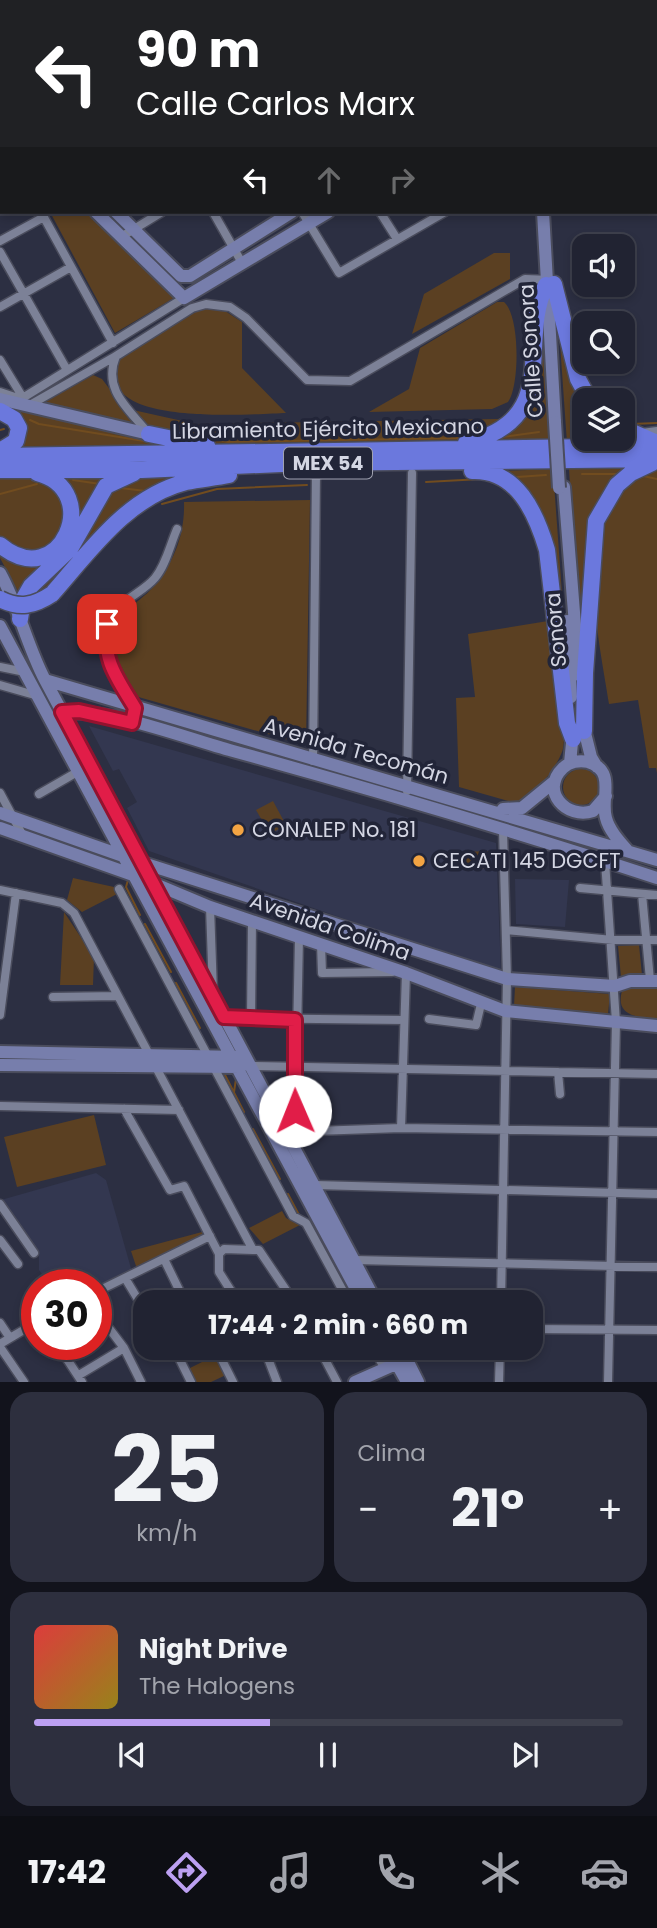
<!DOCTYPE html>
<html lang="es">
<head>
<meta charset="utf-8">
<style>
  :root { --surface:#212332; --page:#2d2f3e; --text:#f1f3f6; --muted:#a2a4ac; --line:#3e404d; --accent:#bca0f2 }
  body { margin:0; font-family:Poppins,sans-serif; background:var(--page); color:var(--text); height:100vh; display:flex; flex-direction:column; font-size:26px; white-space:nowrap }
  * { box-sizing:border-box; margin:0 }
  p { font-size:23px; color:var(--muted) }
  .icon { flex:none; width:38px; height:38px; fill:none; stroke:currentColor; stroke-width:2; stroke-linecap:round; stroke-linejoin:round }
  .map { position:relative; height:1382px; overflow:hidden }
  .details { display:flex; flex-direction:column; gap:10px; padding:10px; background:#12131c; flex:1 }
  .details>* { flex:none }
  .banner { position:absolute; left:0px; top:0px; width:658px; height:214px; box-shadow:0 4px 10px #0003,0 0 0 2px var(--line); background:#202124; color:#fff; overflow:hidden }
  .buttons { position:absolute; left:572px; top:234px; display:grid; gap:14px }
  .buttons a { display:grid; place-items:center; width:63px; height:63px; border-radius:14px; background:var(--surface); box-shadow:0 4px 10px #0003,0 0 0 2px var(--line); font-size:35px }
  .speed { position:absolute; left:21px; top:1269px; display:flex; gap:14px; font-size:35px; font-weight:700; text-align:center }
  .speed>* { display:grid; place-content:center; width:91px; height:91px; border-radius:50%; background:var(--surface); box-shadow:0 4px 10px #0003,0 0 0 2px var(--line); line-height:1 }
  .speed .limit { border:10px solid #d22; background:#fff; color:#111 }
  .pin { position:absolute; display:grid; place-items:center; width:60px; height:60px; color:#fff; margin:-30px; border-radius:14px; box-shadow:0 4px 10px #0006 }
  .me { position:absolute; width:77px; margin:-38px; rotate:359deg; stroke-linejoin:round; filter:drop-shadow(0 0 5px #0008) }
  .turn { display:flex; align-items:center; gap:24px; height:147px; padding:0 21px; font-size:32px }
  .turn .icon { width:91px; height:91px; stroke-width:2.5 }
  .turn b { display:block; font-size:49px; line-height:60px }
  .lanes { display:flex; align-items:center; height:66px; padding:0 21px; background:#0003; justify-content:center; gap:35px; direction:ltr }
  .lanes .off { opacity:.35 }
  .big { font-size:52px; font-weight:700; line-height:1.1 }
  .details .card { flex:1; display:flex; flex-direction:column; justify-content:center; gap:10px; min-width:0; padding:0 24px; border-radius:21px; background:var(--page) }
  .details .dial { align-items:center; gap:0 }
  .dial b { font-size:91px; line-height:1 }
  .song { display:flex; align-items:center; gap:21px }
  .cover { width:84px; height:84px; border-radius:10px; background:linear-gradient(135deg,hsl(0 70% 55%),hsl(50 70% 35%)) }
  .played { height:7px; border-radius:4px; background:linear-gradient(90deg,var(--accent) 40%,var(--line) 40%) }
  .keys { display:flex; justify-content:space-around; direction:ltr }
  .heat { display:flex; justify-content:space-between; align-items:center; font-size:38px; direction:ltr }
  .details .tiles { flex:1; display:grid; gap:10px; grid-template-columns:1fr 1fr }
  .card:last-child { grid-column:span 2 }
  .trip { position:absolute; left:133px; top:1290px; width:410px; height:70px; border-radius:21px; background:var(--surface); box-shadow:0 4px 10px #0003,0 0 0 2px var(--line); font-weight:700; line-height:70px; text-align:center }
  .tab-bar { display:flex; height:112px; justify-content:space-around; align-items:center; background:#0d0e14; color:var(--muted) }
  .tab-bar .icon { width:49px; height:49px }
  .tab-bar .on { color:var(--accent) }
  .tab-bar b { font-size:32px; color:var(--text) }
  .map>svg:first-child { display:block }
</style>
</head>
<body>
<div class="map">
<svg width="657" height="1382" viewBox="0 0 657 1382">
  <rect width="100%" height="100%" fill="#2c2f42"/>
  <!-- built -->
  <path fill="#333750" d="M89,726l407,117 5,130 -352,-122 -22,-43 10,-6 -18,-33 -6,2z
    M515,879l54,1 -4,47 -49,-3z
    M96,1173l10,7 26,92 -36,17v-5h-47l-10,-14v-17l-38,-53z"/>
  <!-- green -->
  <path fill="#5b4022" d="M50,212h36l88,86 -59,35z
    M494,253h16v26l-98,55 12,-40z
    M557,301l28,100 -1,38h39v-4l15,6 -71,2z
    M497,302h7c16,13 16,84 4,100l-16,7 -123,3 40,-23 11,-41z
    M206,308l16,1 20,13v46l44,45c-32,1 -166,12 -170,-34 -1,-7 1,-15 5,-21 11,-13 57,-36 74,-46z
    M543,310l8,134h-70l37,-26z
    M93,375l9,4 34,45 -93,-21z
    M0,401l195,48 -186,2 10,-10z
    M133,410l63,14 302,-5 15,-7 -12,10 -38,18 -248,4 -67,-15z
    M632,467l-26,24 -24,188 -13,-210z
    M657,467v306l-1,-5h-7l-11,-68 -29,4c-10,-66 -36,-171 19,-223 7,-7 20,-10 29,-14z
    M553,469l15,208 -21,-142 -43,-64z
    M51,473l65,1c-27,16 -27,49 -47,71 -14,16 -46,29 -48,52l-21,-39v-10c55,42 109,-36 51,-75z
    M192,475l-18,6 -122,107 -23,10 84,-113 22,-9z
    M37,477c6,3 14,7 19,11 35,33 -22,90 -56,48v-58z
    M310,500l-4,245 -171,-49c-10,-16 -24,-35 -24,-55 0,-27 27,-36 42,-54 21,-24 32,-53 31,-85z
    M548,621c4,26 22,110 14,131 -8,20 -27,43 -47,51l-56,-16 -3,-89 19,-1 -7,-63z
    M563 787a18 18 0 1 1 36 0a18 18 0 1 1-36 0Z
    M273,801l13,24 -16,9 -14,-24z
    M490,851v17l-29,1v-17z
    M73,878l41,9 3,7 -35,18 -15,-12z
    M64,912l30,45 -1,28h-33z
    M639,945l3,30 -21,2 -3,-31z
    M633,984l24,2v34c-20,-3 -42,-4 -35,-29z
    M515,987l95,7 -2,20 -94,-8z
    M94,1115l12,50 -89,22 -13,-50z
    M282,1211l4,7 14,7 -37,19 -14,-16z
    M202,1232l2,5 -67,32 -6,-18z
    M216,1355l10,20 -15,7h-16l-7,-13z"/>
  <g fill="none" stroke-linecap="round" stroke-linejoin="round">
    <!-- stream -->
    <path stroke="#714c1f" stroke-width="2" d="M30,420l9,4 105,17
      M631,424l26,-1
      M579,429l5,-1
      M0,430l4,-1
      M204,437l24,5 233,-4
      M502,437l37,-5
      M582,474h35
      M643,476l14,3
      M517,477l29,-2
      M73,480l27,4
      M426,482l55,-3
      M120,488l26,3
      M0,494l37,-10
      M162,504l55,-15 90,-4
      M128,880l-2,7 14,28
      M145,924l26,48
      M176,983l24,45
      M224,1073l20,39
      M234,1092l2,-13
      M253,1129l27,50
      M288,1194l11,21
      M309,1222l45,80"/>
    <defs>
      <path id="street" d="M30,0l1,2
        M90,0l1,2
        M127,0h3
        M186,0l1,2
        M248,0l1,2
        M316,0l1,2
        M512,0l1,2
        M0,2l5,-2
        M382,2l2,-2
        M0,45l2,3
        M0,80l2,-1
        M0,162l2,-1
        M656,195l1,1
        M41,212l72,131
        M213,212l29,51
        M302,212l37,61 106,-61
        M380,212l17,27
        M121,237l41,-25
        M0,241l44,-24
        M0,252l67,118
        M0,307l71,-40
        M116,356c-14,34 13,53 33,78
        M0,360l28,46 88,-50 76,-48 14,-4 24,3 16,11 61,62 43,1 175,-102 26,1
        M0,392l21,7 163,-101
        M642,433l15,-2
        M0,667l25,5
        M0,685l38,11
        M134,706c-16,-27 -47,-68 -17,-97 11,-12 28,-19 38,-31 11,-13 15,-33 22,-49
        M313,761l3,-288
        M407,791l5,-318
        M0,793l23,43
        M39,794l40,-23
        M605,861l11,161 -8,360
        M580,888l77,7
        M119,889l174,327 13,7 43,79
        M0,890l62,13 12,10 179,337h6l35,52
        M642,894l8,86
        M210,907l3,85
        M506,930l107,10h44
        M321,944l1,29 70,-1
        M53,997l65,-1
        M0,1015l16,-122
        M222,1018l182,2
        M251,1018l1,-97
        M429,1019l47,6 5,-21
        M250,1066l407,8
        M558,1072l2,22
        M0,1106l179,4
        M124,1109l46,81 14,-4 35,68v18l19,30
        M401,1128l5,-155
        M286,1132l115,-4 256,4
        M295,1137l4,-200
        M315,1185l342,9
        M0,1204l34,49
        M0,1240l18,24
        M219,1254l5,-5 29,1
        M164,1259l21,43
        M354,1260l303,7
        M125,1278l20,33
        M96,1292l114,-56
        M501,1302l6,-323 -4,-149
        M96,1311l28,37 17,34
        M0,1323l10,15
        M530,1329l127,1
        M0,1344l37,-22
        M57,1344l25,38
        M0,1347l24,35
        M174,1348l17,34
        M216,1348l17,34
        M264,1348l13,34
        M319,1348l18,34
        M373,1348l12,21
        M79,1375l45,-27
        M499,1382l1,-34"/>
      <path id="secondary" d="M453,0l1,2
        M570,0l1,2
        M641,0l10,2
        M617,2l8,-2
        M656,22l1,-1
        M0,101l2,2
        M0,120l2,1
        M96,212l88,86 144,-86
        M116,212l65,64h9l102,-64
        M543,212l12,210
        M0,399l149,35
        M564,487l15,188
        M0,573c19,34 27,73 45,107l331,622
        M567,621l4,76
        M0,626l363,676
        M45,680l612,180
        M62,712c57,-1 117,24 171,39 142,39 284,81 424,127
        M583,725l8,32 6,10
        M570,763l3,-30
        M606,796l-13,15c-26,9 -54,-20 -30,-43 6,-6 16,-8 25,-6 29,9 12,36 18,56 3,12 13,23 21,32
        M503,809l19,-1 33,-27
        M0,813l143,50 364,116 108,7 15,-5h27
        M0,828l136,48 74,31 196,66 99,38 152,15
        M0,1052l238,5
        M0,1065l241,2
        M388,1348l19,34
        M401,1348l17,34
        M355,1382l52,-23"/>
      <path id="highway" d="M554,284l24,95 12,22
        M0,411l14,8 5,9 -3,13 -16,10
        M623,428l34,15
        M149,434l58,12
        M466,443c98,-24 51,-101 80,-158
        M0,456l657,-10
        M0,470h142l162,-7 353,-4
        M472,471c45,-2 64,42 75,79l20,173 6,16
        M0,545c60,50 105,-55 37,-72
        M52,594c38,-43 75,-97 134,-112 14,-3 29,-4 43,-7
        M20,619l3,-19 8,-14 39,-37 36,-63 28,-13
        M584,731l1,-58 11,-152 21,-36 14,-12 21,-10"/>
    </defs>
    <!-- street casing -->
    <use href="#street" stroke="#4a4c5c" stroke-width="11"/>
    <!-- secondary casing -->
    <use href="#secondary" stroke="#4a4c5c" stroke-width="16"/>
    <!-- highway casing -->
    <use href="#highway" stroke="#4a4c5c" stroke-width="19"/>
    <!-- street -->
    <use href="#street" stroke="#7c8197" stroke-width="8"/>
    <!-- secondary -->
    <use href="#secondary" stroke="#777eac" stroke-width="12"/>
    <!-- highway -->
    <use href="#highway" stroke="#6b78dd" stroke-width="16"/>
    <defs>
      <path id="secondary-bridge" d="M555,422l4,66"/>
      <path id="highway-bridge" d="M0,599c19,10 34,7 52,-5"/>
    </defs>
    <!-- secondary-bridge casing -->
    <use href="#secondary-bridge" stroke="#4a4c5c" stroke-width="16" stroke-linecap="butt"/>
    <!-- highway-bridge casing -->
    <use href="#highway-bridge" stroke="#4a4c5c" stroke-width="19" stroke-linecap="butt"/>
    <!-- secondary-bridge -->
    <use href="#secondary-bridge" stroke="#777eac" stroke-width="12"/>
    <!-- highway-bridge -->
    <use href="#highway-bridge" stroke="#6b78dd" stroke-width="16"/>
  </g>
  <g fill="none" stroke-linecap="round" stroke-linejoin="round">
    <defs>
      <path id="route" d="M107,624c-5,36 10,54 28,84l-3,15 -53,-12 -17,1 162,305 71,3v91"/>
    </defs>
    <!-- route casing -->
    <use href="#route" stroke="#92132f" stroke-width="18"/>
    <!-- route -->
    <use href="#route" stroke="#e11d48" stroke-width="12"/>
  </g>
  <!-- markers -->
  <g fill="#f3a443" stroke="#222538" stroke-width="2.5">
    <circle cx="238" cy="830" r="7"/>
    <circle cx="419" cy="861" r="7"/>
  </g>
  <g text-anchor="middle" stroke-width="7" stroke-linejoin="round" paint-order="stroke">
    <!-- shield labels -->
    <rect fill="#222538" stroke="#9fa1b0" stroke-width="2" x="284" y="447.5" width="88" height="31" rx="5"/>
    <g font-size="19" font-weight="bold" fill="#d4d6e3">
      <text x="328" y="470">MEX 54</text>
    </g>
    <!-- street labels -->
    <g font-size="21" fill="#d4d6e3" stroke="#222538">
      <text transform="translate(531 351) rotate(-94)" y="7">Calle Sonora</text>
      <text transform="translate(328 429) rotate(-1)" y="7">Libramiento Ejército Mexicano</text>
      <text transform="translate(556 630) rotate(-95)" y="7">Sonora</text>
      <text transform="translate(356 751) rotate(16)" y="7">Avenida Tecomán</text>
      <text transform="translate(330 927) rotate(19)" y="7">Avenida Colima</text>
    </g>
    <!-- poi labels -->
    <g font-size="21" fill="#d4d6e3" stroke="#222538" text-anchor="start">
      <text x="252" y="837">CONALEP No. 181</text>
      <text x="433" y="868">CECATI 145 DGCFT</text>
    </g>
  </g>
</svg>
<div class="buttons">
<a><svg class="icon" aria-label="sound" viewBox="0 0 24 24"><path d="M4 9h4l5-4v14l-5-4H4zM17 9q2 3 0 6"/></svg></a>
<a><svg class="icon" aria-label="search" viewBox="0 0 24 24"><circle cx="10" cy="10" r="6"/><path d="M15 15l6 6"/></svg></a>
<a><svg class="icon" aria-label="layers" viewBox="0 0 24 24"><path d="M12 4l9 5-9 5-9-5zM3 14l9 5 9-5"/></svg></a>
</div>
<div class="speed"><div class="limit">30</div></div>
<div class="pin" style="left:107px;top:624px;background:#d93025"><svg class="icon" aria-label="arrive" viewBox="0 0 24 24"><path d="M6 21V4h12l-3 4 3 4H6"/></svg></div>
<svg class="me" style="left:295px;top:1111px" viewBox="-20 -20 40 40"><circle r="19" fill="#fff"/><path d="M0-13L10 11 0 6-10 11z" fill="#e11d48"/></svg>
<div class="trip">17:44 · 2 min · 660 m</div>
<div class="banner">
<div class="turn"><svg class="icon" aria-label="left" viewBox="0 0 24 24"><path d="M17 20v-9H6M10 6l-5 5 5 5"/></svg><div><b>90 m</b>Calle Carlos Marx</div></div>
<div class="lanes"><svg class="icon" aria-label="left" viewBox="0 0 24 24"><path d="M17 20v-9H6M10 6l-5 5 5 5"/></svg><svg class="icon off" aria-label="ahead" viewBox="0 0 24 24"><path d="M12 20V5M6 11l6-6 6 6"/></svg><svg class="icon off" aria-label="right" viewBox="0 0 24 24"><path d="M7 20v-9h11M14 6l5 5-5 5"/></svg></div>
</div>
</div>
<section class="details">
<div class="tiles">
<div class="card dial"><b>25</b><p>km/h</p></div>
<div class="card"><p>Clima</p>
<div class="heat"><a>−</a><b class="big">21°</b><a>+</a></div>
</div>
<div class="card">
<div class="song"><i class="cover"></i><div><b>Night Drive</b><p>The Halogens</p></div></div>
<div class="played"></div>
<div class="keys"><svg class="icon" aria-label="previous" viewBox="0 0 24 24"><path d="M18 5L8 12l10 7zM5 5v14"/></svg><svg class="icon" aria-label="pause" viewBox="0 0 24 24"><path d="M8 5v14M16 5v14"/></svg><svg class="icon" aria-label="next" viewBox="0 0 24 24"><path d="M6 5l10 7-10 7zM19 5v14"/></svg></div>
</div>
</div>
</section>
<nav class="tab-bar">
<b>17:42</b>
<svg class="icon on" aria-label="directions" viewBox="0 0 24 24"><path d="M12 3l9 9-9 9-9-9zM9 14v-3h6M13 9l2 2-2 2"/></svg>
<svg class="icon" aria-label="music" viewBox="0 0 24 24"><path d="M9 18V5l10-2v13"/><circle cx="6" cy="18" r="3"/><circle cx="16" cy="16" r="3"/></svg>
<svg class="icon" aria-label="phone" viewBox="0 0 24 24"><path d="M5 4h4l2 5-3 2q2 4 5 5l2-3 5 2v4C11 20 4 13 5 4z"/></svg>
<svg class="icon" aria-label="climate" viewBox="0 0 24 24"><path d="M12 3v18M4 7l16 10M4 17L20 7"/></svg>
<svg class="icon" aria-label="car" viewBox="0 0 24 24"><path d="M5 17H2v-5l4-1 3-4h7l3 4 3 1v5h-3M9 17h6M6 11h13"/><circle cx="7" cy="17" r="2"/><circle cx="17" cy="17" r="2"/></svg>
</nav>
</body>
</html>
